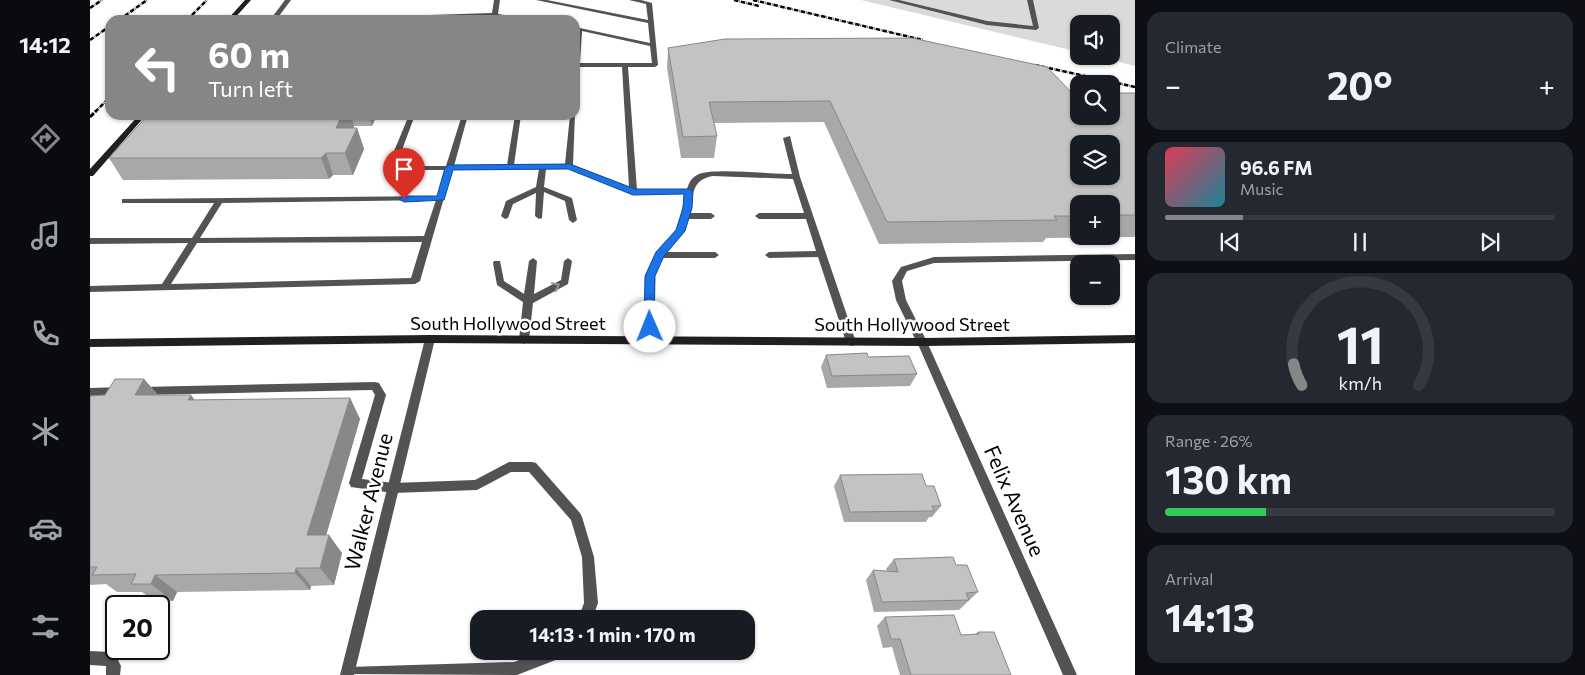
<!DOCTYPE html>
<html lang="en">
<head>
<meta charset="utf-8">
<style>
  :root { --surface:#171b24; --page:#242831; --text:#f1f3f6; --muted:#9ea1a6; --line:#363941; --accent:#858687 }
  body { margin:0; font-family:Commissioner,sans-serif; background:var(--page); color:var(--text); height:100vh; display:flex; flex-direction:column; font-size:19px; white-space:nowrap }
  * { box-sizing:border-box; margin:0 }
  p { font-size:16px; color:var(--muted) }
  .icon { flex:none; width:28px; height:28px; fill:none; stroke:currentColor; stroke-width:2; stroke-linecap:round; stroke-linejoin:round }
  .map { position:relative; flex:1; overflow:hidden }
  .details { display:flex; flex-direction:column; gap:12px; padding:12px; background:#0d0f14; width:450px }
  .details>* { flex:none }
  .hud { position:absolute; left:15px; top:15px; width:475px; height:105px; border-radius:15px; box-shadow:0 1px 4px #0004; background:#858687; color:#fff; overflow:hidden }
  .fabs { position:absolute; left:980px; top:15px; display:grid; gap:10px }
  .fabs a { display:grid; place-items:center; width:50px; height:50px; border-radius:10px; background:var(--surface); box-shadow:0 1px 4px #0004; font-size:25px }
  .speed { position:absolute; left:15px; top:595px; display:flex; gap:10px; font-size:25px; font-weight:700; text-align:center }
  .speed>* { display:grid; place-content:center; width:65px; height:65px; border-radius:50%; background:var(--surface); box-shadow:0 1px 4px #0004; line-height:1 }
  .speed .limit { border:2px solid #111; border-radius:8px; background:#fff; color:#111 }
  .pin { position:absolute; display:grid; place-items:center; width:42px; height:42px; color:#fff; margin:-51px -21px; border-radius:50% 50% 50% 0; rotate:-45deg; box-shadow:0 0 5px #0007 }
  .pin .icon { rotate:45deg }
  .me { position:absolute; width:55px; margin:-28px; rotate:359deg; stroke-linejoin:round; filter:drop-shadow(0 0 4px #0008) }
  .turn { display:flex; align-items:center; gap:18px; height:105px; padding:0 20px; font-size:22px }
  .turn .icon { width:65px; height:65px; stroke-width:2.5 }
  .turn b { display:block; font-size:35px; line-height:42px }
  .big { font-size:38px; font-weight:700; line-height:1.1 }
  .details .widget { flex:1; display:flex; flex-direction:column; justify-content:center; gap:8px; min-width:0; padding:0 18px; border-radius:15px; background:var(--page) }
  .details .dial { align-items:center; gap:0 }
  .dial svg { height:130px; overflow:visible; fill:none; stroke:var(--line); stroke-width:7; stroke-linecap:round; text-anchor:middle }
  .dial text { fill:var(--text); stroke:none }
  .song { display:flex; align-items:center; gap:15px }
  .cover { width:60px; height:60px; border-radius:8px; background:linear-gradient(135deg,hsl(350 70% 55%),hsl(190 70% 35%)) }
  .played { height:5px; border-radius:2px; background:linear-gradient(90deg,var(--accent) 20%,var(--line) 20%) }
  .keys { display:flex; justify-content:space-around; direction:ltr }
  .heat { display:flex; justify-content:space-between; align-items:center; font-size:28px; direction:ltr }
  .charge { height:8px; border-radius:4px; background:linear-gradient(90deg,#34c759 26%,var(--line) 0) }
  .trip { position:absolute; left:380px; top:610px; width:285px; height:50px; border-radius:15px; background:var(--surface); box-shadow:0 1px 4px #0004; font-weight:700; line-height:50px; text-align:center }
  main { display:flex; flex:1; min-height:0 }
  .menu { display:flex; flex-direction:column; width:90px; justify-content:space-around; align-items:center; background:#090b0e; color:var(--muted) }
  .menu .icon { width:35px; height:35px }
  .menu .active { color:var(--accent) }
  .menu b { font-size:22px; color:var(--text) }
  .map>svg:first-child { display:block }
</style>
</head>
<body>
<main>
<nav class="menu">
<b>14:12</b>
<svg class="icon active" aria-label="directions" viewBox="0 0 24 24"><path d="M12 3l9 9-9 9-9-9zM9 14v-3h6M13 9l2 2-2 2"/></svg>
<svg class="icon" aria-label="music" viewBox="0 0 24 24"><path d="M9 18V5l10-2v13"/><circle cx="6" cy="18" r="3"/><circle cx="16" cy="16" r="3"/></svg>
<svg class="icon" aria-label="phone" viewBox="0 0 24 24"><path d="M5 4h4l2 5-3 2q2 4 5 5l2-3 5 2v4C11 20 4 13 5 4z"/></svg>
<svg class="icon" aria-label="climate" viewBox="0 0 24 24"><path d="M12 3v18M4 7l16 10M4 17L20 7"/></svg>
<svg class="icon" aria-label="car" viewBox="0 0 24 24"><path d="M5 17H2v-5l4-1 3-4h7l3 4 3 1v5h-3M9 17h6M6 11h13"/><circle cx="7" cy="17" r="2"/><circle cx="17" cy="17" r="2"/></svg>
<svg class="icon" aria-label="filters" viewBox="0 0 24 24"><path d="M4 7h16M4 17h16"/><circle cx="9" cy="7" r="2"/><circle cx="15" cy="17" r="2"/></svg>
</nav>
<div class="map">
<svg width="1045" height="675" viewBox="0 0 1045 675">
  <rect width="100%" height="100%" fill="#fff"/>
  <!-- green -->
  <path fill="#dadada" d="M771,0h274v66l-39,-10h15v-32h-32v28z"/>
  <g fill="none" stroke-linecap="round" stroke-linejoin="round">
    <!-- lane -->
    <path fill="#535353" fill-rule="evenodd" d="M195,0h6l-15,20h-6z
      M404,0h6l-2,14 35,6 -36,-3 -1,3h-6l1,-3 -69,3 8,-5 62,-2z
      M446,0h11l101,20 -2,-16 -17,-4h12l11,3 6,62 -3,2h-27l9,123 50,-1c2,-7 5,-12 12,-15 16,-6 72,0 93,0l-9,-36 7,-2 10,41 56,165 -1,3 -4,1 -5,-4 -28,-85 -49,1 -4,-3 4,-3 47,-1 -10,-32h-47l-4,-3 4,-3h45l-11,-34 -80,-3c-22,4 -19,18 -24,37h22l4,3 -4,3h-23l-3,12 -18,21h48l4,3 -4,3h-53l-7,18v65l-5,4 -5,-4v-65l11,-23 21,-23 9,-37 -53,1 -65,-26 -22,1 -2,18 28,11 5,22 -4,3 -4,-3 -4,-19 -21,-9 -2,26 -3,1 -4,-3 1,-23 -23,11 -5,14 -3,1 -4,-3 5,-15 30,-14 3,-18 -87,1 -32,111 -5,3 -325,8v-6l72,-2 26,-41 -98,1v-6h102l22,-35h-92v-4l316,-3 7,-26h-54l-4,-2 22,-53h6l-19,51h50l16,-51h6l-14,51 53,-1 8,-50h6l-7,50 51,-1 5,-49h5v-1l-2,51 56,22 -7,-120h-43l-1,16 -3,2v-58l75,16 -2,-20zM492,31l68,15 2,17h-72zM346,200l-12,36 -224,2 22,-35zM332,242l-11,36 -240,6 26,-41z
      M799,0h10l88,21 46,5 -6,-26h6l6,28 -3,2 -49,-5z
      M1045,254v6l-201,3 -27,8 -5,10 4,19 21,42 -5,4 -4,-1 -22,-45 -4,-19 9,-14 33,-10z
      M443,258l4,3 -3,33 27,-14 3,-19 4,-3 4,3 -4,23 -35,19 -4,37 -5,4 -5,-4 4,-38 -26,-17 -4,-22 1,-2h6l4,20 20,13 5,-33z
      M285,382l4,1 7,12 -24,84 31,4 82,-3 34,-18h23l4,1 44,50 2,4 12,40 4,46 -6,16h-14l6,-16 -2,-46 -11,-37 -42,-48h-18l-34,18 -84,3 -42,-6 -2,-4 26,-88 -3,-5 -231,5 -4,-1 -1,-3 1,-3 4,-1z
      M32,387l4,1 1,3 -1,3 -36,2v-8z
      M0,651l20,1 5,2 6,12 -1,9h-14v-9l-16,-1z
      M452,651h26l-2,5 -49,19 -176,-1 2,-5 5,-2 166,-5z"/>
    <!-- street -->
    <path fill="#535353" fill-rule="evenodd" d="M340,335l5,4 -81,336h-14l85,-336z
      M832,338l5,4 150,333h-14l-146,-333z"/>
    <!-- secondary -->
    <path fill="#202020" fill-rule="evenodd" d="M155,0h6l-18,20h-6z
      M49,115h7l-53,61h-3v-7z
      M340,335l492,3 213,-3v8l-213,3 -492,-3 -340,4v-8z"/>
    <!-- rail-far1 -->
    <path stroke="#000" stroke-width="2.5" stroke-dasharray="4.5 1 0.5 1" stroke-linecap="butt" d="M644,0l25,6
      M663,0l170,40
      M0,8l12,-8
      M29,20l28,-20
      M97,20l20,-20
      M0,40l20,-14
      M945,65l100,22
      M5,112l15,-15"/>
    <!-- rail -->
    <path stroke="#000" stroke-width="3" stroke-dasharray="5.5 2 1 2" stroke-linecap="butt" d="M0,117l6,-6"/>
  </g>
  <!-- wall -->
  <path fill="#a8a8a8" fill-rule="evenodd" d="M578,48l405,46 62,-1v144l-89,1 -3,4 -164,2 -55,-122 -110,1 3,13 -3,22h-33l-14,-90zM989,204h32v32h-32z
    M58,115h229l-5,11h-18v2h3l7,21 -11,26h-20l-4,4 -206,1 -14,-22z
    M736,355l42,2 49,17 -7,12 -83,2 -6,-21z
    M54,379l14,16 36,5 156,-2 10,21 -34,116 16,18 -8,32 -23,1 -1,4 -133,2 -4,9h-18l-13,-9h-25l-11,-8 -16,1v-189l15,-1z
    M750,475l86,11 15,20 -9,11h-3l-3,5h-82l-10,-36z
    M804,559l62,6 22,27 -19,18 -85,2 -8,-32 7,-10 14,1 -1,-2z
    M795,617l76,18 14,-1 3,-2 33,43h-111l-8,-28 -9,1 -6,-22z"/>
  <!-- shaded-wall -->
  <path fill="#888" d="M252,115h9l3,11 -11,23 -7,-21z
    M279,115h8l-5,11z
    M267,128l7,21 -11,26 -8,-22z
    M236,153l7,22 -4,4 -8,-21z
    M54,379l18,21 -27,-5z
    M101,395l16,21 -19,-16z
    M260,398l10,21 -39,134 -14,-18z
    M239,535l13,18 -8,32 -14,-17z
    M206,568l15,18 -1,4 -15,-17z
    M65,575l22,17 -4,9 -22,-17z"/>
  <!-- building -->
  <path fill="#c3c3c3" stroke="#888" fill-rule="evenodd" d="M822,38l135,29 26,27h6v22h32v-23h24v122h-24v-11h-32v12h-25l3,4 -170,2 -57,-121 -121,1 8,34 -34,1 -15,-89 57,-9zM989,144h32v32h-32z
    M58,115h194l-6,13h21l-12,25h-19l-5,5h-212z
    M777,353l1,4 41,-1 8,18 -85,2 -6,-21z
    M25,379h29l-9,16h56l-3,5 162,-2 -43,137h22l-9,33h-24l-1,5 -140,2 -4,9h-20l5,-10 -44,1 5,-8h-7v-171l15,-1z
    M832,474l4,12h8l7,20h-9l2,5 -84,1 -10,-37z
    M863,557l3,8h11l11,27 -12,1 3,7 -87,2 -9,-32 25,2 -4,-13z
    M864,615l7,20 18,-1 -1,-2h16l17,43h-100l-11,-36h-9l-6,-22z"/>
  <!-- one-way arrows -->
  <defs><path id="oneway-chevron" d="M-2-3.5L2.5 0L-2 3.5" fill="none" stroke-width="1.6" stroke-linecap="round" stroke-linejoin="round" transform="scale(1.25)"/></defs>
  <use stroke="#989898" href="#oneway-chevron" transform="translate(466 286) rotate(-27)"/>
  <!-- route -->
  <path fill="#1a73e8" stroke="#114b97" d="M480,164l65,25h54l4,2 -1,17 -7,23 -21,25 -9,20 -1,54 -4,1 -6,-4 1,-51 11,-24 20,-22 7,-22 1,-14 -51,1 -65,-26 -115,1 -9,30 -40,2 -5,-3 5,-3h33l8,-28 4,-3z"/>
  <g text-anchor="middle" stroke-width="5" stroke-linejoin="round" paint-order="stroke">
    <!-- street labels -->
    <g font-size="18" fill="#000" stroke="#fff">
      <text x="418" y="330">South Hollywood Street</text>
      <text x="822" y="331">South Hollywood Street</text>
    </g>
    <!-- near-street labels -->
    <g font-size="21" fill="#000" stroke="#fff">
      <text transform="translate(924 501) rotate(66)" y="7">Felix Avenue</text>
      <text transform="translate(279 502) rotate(-76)" y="7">Walker Avenue</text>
    </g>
  </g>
</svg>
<div class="fabs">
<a><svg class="icon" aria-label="sound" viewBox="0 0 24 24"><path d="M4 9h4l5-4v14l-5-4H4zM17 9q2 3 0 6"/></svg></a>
<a><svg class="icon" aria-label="search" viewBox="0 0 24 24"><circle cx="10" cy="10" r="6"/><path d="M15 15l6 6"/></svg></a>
<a><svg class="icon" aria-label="layers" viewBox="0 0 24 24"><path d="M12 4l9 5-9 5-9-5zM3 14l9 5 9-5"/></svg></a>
<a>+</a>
<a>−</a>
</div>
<div class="speed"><div class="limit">20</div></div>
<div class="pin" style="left:314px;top:199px;background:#d93025"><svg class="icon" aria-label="arrive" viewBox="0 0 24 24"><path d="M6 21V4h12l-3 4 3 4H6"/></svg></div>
<svg class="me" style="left:560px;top:327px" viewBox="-20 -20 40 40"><circle r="19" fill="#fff"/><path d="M0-13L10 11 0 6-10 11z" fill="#1a73e8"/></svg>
<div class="trip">14:13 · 1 min · 170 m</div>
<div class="hud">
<div class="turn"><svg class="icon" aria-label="left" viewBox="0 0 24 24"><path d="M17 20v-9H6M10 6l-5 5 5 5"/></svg><div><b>60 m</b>Turn left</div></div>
</div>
</div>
<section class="details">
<div class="widget"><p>Climate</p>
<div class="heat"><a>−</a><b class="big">20°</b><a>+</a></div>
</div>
<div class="widget">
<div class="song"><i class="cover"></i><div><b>96.6 FM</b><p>Music</p></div></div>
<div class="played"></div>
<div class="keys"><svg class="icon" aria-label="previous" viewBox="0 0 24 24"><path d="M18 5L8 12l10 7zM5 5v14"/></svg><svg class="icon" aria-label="pause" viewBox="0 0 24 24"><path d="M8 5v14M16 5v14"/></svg><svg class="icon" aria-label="next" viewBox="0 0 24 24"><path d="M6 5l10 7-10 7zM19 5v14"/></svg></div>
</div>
<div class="widget dial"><svg viewBox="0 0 100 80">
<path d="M14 69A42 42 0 1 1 86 69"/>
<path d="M14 69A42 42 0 0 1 9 56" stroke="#858687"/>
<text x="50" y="56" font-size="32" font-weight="700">11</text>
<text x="50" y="72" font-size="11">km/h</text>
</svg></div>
<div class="widget"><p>Range · 26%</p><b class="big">130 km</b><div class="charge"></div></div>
<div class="widget"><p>Arrival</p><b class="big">14:13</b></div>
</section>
</main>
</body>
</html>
